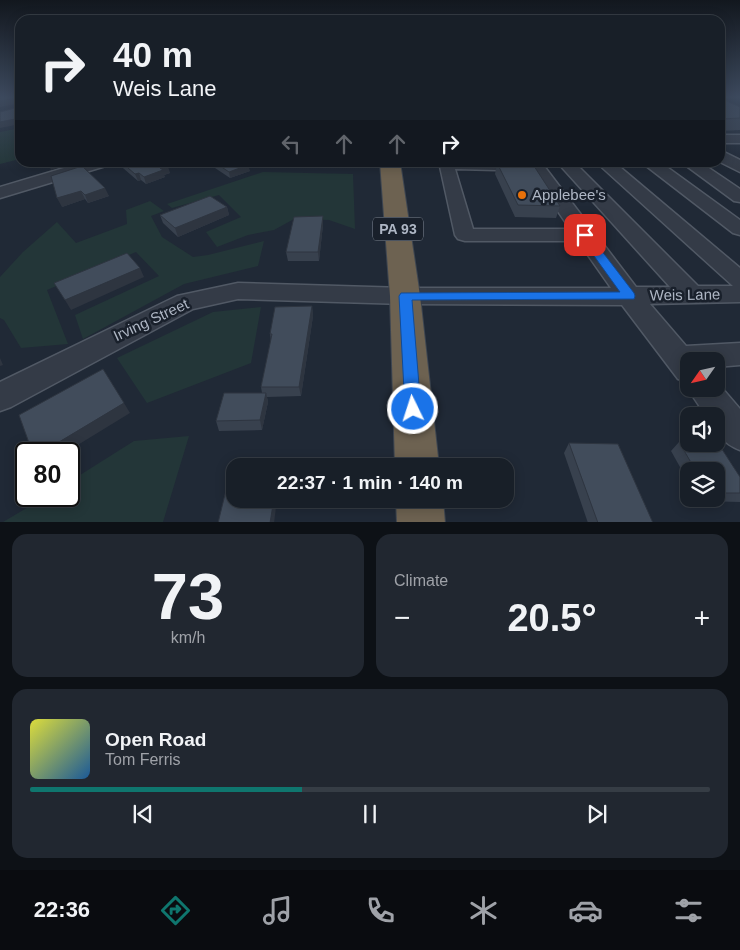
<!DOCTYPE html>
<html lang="en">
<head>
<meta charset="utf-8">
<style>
  :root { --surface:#181f28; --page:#212730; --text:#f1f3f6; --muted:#9fa2a8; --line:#363d45; --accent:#0f766e }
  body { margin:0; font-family:Arial,sans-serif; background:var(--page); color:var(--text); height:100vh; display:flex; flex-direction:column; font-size:19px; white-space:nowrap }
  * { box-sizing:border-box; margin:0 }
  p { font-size:16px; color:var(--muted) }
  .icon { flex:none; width:28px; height:28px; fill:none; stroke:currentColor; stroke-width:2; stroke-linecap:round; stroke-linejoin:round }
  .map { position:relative; height:522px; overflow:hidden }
  .sheet { display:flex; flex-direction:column; gap:12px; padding:12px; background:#0d1116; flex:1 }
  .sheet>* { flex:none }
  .hud { position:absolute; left:15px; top:15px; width:710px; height:152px; border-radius:15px; box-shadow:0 2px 12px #0003,0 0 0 1px var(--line); background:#181f28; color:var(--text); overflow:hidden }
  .needle { width:32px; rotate:236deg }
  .buttons { position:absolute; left:680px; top:352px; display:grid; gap:10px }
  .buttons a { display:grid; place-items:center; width:45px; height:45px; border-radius:10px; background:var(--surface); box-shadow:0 2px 12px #0003,0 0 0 1px var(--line); font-size:25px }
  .speed { position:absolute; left:15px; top:442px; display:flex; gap:10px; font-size:25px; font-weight:700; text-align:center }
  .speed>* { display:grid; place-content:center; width:65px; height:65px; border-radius:50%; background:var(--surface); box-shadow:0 2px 12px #0003,0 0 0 1px var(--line); line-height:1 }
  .speed .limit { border:2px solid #111; border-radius:8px; background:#fff; color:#111 }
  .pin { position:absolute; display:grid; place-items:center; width:42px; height:42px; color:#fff; margin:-21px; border-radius:10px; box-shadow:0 2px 8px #0006 }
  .me { position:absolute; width:55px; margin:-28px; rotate:356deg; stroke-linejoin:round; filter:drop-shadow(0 0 4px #0008) }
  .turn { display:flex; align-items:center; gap:18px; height:105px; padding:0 15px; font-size:22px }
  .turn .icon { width:65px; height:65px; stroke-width:2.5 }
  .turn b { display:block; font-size:35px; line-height:42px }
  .lanes { display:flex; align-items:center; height:48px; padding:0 15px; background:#0003; justify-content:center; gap:25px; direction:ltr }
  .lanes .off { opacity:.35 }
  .big { font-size:38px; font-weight:700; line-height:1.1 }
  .sheet .widget { flex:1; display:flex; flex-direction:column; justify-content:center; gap:8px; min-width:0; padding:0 18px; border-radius:15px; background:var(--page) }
  .sheet .dial { align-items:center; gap:0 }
  .dial b { font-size:65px; line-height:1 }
  .song { display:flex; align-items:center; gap:15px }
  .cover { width:60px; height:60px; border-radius:8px; background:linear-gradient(135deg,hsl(60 70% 55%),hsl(210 70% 35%)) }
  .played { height:5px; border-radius:2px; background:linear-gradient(90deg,var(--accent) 40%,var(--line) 40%) }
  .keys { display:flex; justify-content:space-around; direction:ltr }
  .heat { display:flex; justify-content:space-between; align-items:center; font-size:28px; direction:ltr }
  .sheet .tiles { flex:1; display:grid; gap:12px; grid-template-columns:1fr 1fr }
  .widget:last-child { grid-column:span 2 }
  .trip { position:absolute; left:226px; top:458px; width:288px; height:50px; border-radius:15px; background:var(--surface); box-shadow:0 2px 12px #0003,0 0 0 1px var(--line); font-weight:700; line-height:50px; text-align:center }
  .tabs { display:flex; height:80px; justify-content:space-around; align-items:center; background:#0a0c10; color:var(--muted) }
  .tabs .icon { width:35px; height:35px }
  .tabs .on { color:var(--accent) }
  .tabs b { font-size:22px; color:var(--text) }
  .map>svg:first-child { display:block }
</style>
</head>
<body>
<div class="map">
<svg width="740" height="523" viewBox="0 0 740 523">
  <rect width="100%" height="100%" fill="#202936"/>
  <!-- green -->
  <path fill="#233638" d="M20,128v31l-20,5v-32z
    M263,172l90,2 2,55 -26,-9 -35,-1 -20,11 -26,5 -31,12 -11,-15 35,-15 -22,-22 -47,13 -5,-4z
    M150,201l14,10 -13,5 11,21 31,20 15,-2 56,-14 -6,25 -74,18 -101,55 -8,-24 84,-39 -23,-24 -89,38 21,54 -47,4 -17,-28 -4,-2v-41l23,-25 34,-30 19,21 51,-19 -1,-14z
    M261,307l-10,56 -104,40 -30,-45 96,-46z
    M189,436l-26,86h-160l44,-26h22v-14l65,-41z"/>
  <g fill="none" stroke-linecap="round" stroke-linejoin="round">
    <defs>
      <path id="minor" d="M720,135h20v8h-20z
        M720,150l20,10v12l-20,-10z
        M84,162h27l-2,3 -109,33v-11z
        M439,162h74l13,2 -2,-2h17l95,125h34l-113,-125h17l124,124h35l-137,-124h18l126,106v34l-90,2 36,42 54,-3v22l-24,2v-6h-27v21l-11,-3 -56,-74 -217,-1 -167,-5 -45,10 -182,98 -11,4v-29l177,-86 61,-13 167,5h206l-33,-47h-113l-7,-2 -3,-4zM455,169l41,1 37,5 37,54h-97z
        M641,162h19l80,58v15l-7,-2z
        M681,162h19l40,27v13l-6,-1z
        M716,381l24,28v41c-17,-7 -24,-15 -24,-34h-10l-18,-27h28z"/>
      <path id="highway" d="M380,162h20l20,134 19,170h-44l-5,-170z
        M396,499h47l2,24h-48z"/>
    </defs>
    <!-- minor casing -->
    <use href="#minor" stroke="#515965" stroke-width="3"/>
    <!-- highway casing -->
    <use href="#highway" stroke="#3e4651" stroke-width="2"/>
    <!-- minor -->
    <use href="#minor" fill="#343b47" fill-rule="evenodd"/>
    <!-- highway -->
    <use href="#highway" fill="#6d6251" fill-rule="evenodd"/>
  </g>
  <!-- wall -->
  <path fill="#38414e" d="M720,98l20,9v23l-20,1z
    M116,162h47l7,11 -6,2 1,2 -19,7 -5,-4 -3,1z
    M206,162h38l6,9 -20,7z
    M309,162h19v3l-18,1z
    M497,163l63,43 -4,12 -41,-1 -20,-43z
    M82,166l27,30 -21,7 -3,-4 -23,8z
    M227,207l2,8 -51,22 -15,-14 -3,-8z
    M323,225l-4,36h-31l-2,-9z
    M312,306l1,10 -12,80 -34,1 1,5 -6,28 -43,1 -3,-10 46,-28 -1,-6 10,-46 -1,-7z
    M679,442l61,35v25l-41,-1 -2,-2h19v-28h-27v12l-18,-32z
    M569,443l84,80h-65l-24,-70z"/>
  <!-- shaded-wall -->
  <path fill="#2e3540" d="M17,98l3,5 -20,4v-6z
    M20,118v6l-20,4v-6z
    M47,162h27v1l-23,7z
    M248,165l2,6 -20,7 -1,-6z
    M168,166l2,7 -6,2 1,2 -19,7 -2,-7 16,-9z
    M139,173l2,7 -3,1 -3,-7z
    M105,188l4,8 -21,7 -3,-8z
    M81,191l4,8 -23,8 -5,-9z
    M227,207l2,8 -51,22 -3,-9z
    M323,216v9l-4,36 -1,-9z
    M140,268l4,9 -73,33 -6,-10z
    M312,306l1,10 -12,80 -2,-9z
    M0,358l3,7 -3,1z
    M266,393l2,9 -6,28 -2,-10z
    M124,403l6,10 -67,41h-24z
    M274,499h3l-3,24h-4z"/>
  <!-- building -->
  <path fill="#414c5b" stroke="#2e3540" d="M0,97h20v21l-20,4v-10l19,-5v-7l-2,-2 -17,3z
    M720,98l20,9v11l-20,1z
    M121,162h42l5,4 -8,2 3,2 -19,7 -5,-4 -4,1z
    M214,162h30l4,3 -19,7z
    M497,163l37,3 26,40 -42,-1z
    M82,166l23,22 -20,7 -4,-4 -24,7 -6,-22z
    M210,196l17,11 -52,21 -15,-13z
    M323,216l-5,36h-32l8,-35z
    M127,253l13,15 -75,32 -11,-17z
    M312,306l-13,81h-38l11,-53h-2l5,-27z
    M103,369l21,34 -85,51h-6l-14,-39z
    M224,393h42l-6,27 -44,1z
    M679,442h10v2h27v-1h2l22,34v16h-24v-22h-20z
    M569,443l49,1 35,79h-55z
    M230,474h5v25h39l-4,24h-52z"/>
  <!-- sky -->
  <linearGradient id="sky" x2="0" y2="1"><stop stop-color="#12171e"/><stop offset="0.57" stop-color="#3c495d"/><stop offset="1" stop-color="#3c495d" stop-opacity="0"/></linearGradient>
  <rect width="740" height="170" fill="url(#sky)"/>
  <!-- route -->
  <path fill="#1a73e8" stroke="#114b97" d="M585,232l3,1 46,60 1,3 -1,3 -222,1 9,109 -2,6 -6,2 -6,-2 -2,-6 -6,-113 2,-3 219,-1 -41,-57z"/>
  <!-- markers -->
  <circle fill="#e8710a" stroke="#19202b" stroke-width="2" cx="522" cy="195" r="5"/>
  <g text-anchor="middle" stroke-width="5" stroke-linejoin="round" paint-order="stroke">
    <!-- shield labels -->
    <rect fill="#19202b" stroke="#818996" stroke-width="1" x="373" y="217.5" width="50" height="23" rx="4"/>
    <g font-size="14" font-weight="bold" fill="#aeb6c4">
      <text x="398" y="234">PA 93</text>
    </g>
    <!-- poi labels -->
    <g font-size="15" fill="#aeb6c4" stroke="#19202b" text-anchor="start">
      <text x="532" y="200">Applebee's</text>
    </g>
    <!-- street labels -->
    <g font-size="15" fill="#aeb6c4" stroke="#19202b">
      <text transform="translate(685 295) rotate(-1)" y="5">Weis Lane</text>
      <text transform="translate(151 320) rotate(-25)" y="5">Irving Street</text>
    </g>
  </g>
</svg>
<div class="buttons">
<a><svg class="needle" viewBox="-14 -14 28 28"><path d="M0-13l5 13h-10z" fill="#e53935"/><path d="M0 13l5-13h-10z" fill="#9fa2a8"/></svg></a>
<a><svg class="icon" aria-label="sound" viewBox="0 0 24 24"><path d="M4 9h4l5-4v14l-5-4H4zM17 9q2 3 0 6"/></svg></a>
<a><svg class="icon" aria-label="layers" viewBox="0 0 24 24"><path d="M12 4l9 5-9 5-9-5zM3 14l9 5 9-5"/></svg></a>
</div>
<div class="speed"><div class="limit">80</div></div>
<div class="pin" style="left:585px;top:235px;background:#d93025"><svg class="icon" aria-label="arrive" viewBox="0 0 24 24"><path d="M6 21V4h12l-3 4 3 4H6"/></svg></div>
<svg class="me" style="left:413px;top:409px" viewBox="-20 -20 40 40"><circle r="17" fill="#1a73e8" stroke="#fff" stroke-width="3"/><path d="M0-11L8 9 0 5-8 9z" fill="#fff"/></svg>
<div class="trip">22:37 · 1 min · 140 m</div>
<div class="hud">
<div class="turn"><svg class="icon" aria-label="right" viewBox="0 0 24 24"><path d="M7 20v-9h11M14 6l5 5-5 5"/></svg><div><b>40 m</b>Weis Lane</div></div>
<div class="lanes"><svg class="icon off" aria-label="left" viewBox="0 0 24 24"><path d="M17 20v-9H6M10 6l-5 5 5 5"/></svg><svg class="icon off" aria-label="ahead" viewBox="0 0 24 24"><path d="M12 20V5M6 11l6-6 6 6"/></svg><svg class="icon off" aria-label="ahead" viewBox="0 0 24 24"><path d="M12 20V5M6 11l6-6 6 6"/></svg><svg class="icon" aria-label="right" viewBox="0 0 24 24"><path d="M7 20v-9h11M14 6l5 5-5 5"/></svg></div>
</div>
</div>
<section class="sheet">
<div class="tiles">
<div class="widget dial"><b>73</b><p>km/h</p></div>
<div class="widget"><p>Climate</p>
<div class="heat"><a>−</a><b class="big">20.5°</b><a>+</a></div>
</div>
<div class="widget">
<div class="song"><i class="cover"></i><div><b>Open Road</b><p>Tom Ferris</p></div></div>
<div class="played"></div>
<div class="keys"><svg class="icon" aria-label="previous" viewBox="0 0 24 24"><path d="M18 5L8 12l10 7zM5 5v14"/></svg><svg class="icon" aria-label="pause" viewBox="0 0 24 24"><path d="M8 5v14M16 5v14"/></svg><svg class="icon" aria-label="next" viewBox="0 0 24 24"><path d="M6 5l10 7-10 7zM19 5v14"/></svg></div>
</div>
</div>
</section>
<nav class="tabs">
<b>22:36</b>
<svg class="icon on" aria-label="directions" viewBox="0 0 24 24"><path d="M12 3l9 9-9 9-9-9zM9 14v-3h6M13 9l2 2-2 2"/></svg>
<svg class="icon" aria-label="music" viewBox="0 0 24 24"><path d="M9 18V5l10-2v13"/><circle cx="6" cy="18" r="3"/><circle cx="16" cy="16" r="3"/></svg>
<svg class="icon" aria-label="phone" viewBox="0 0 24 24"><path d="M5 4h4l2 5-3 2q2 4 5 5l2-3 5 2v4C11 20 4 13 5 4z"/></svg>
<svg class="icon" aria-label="climate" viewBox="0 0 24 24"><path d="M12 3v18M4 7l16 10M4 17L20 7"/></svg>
<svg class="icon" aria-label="car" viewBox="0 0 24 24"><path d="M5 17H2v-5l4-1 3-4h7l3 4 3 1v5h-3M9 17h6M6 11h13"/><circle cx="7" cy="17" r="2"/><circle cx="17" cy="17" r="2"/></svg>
<svg class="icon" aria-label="filters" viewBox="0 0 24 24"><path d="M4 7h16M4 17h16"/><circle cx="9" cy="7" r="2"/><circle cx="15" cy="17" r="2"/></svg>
</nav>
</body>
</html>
